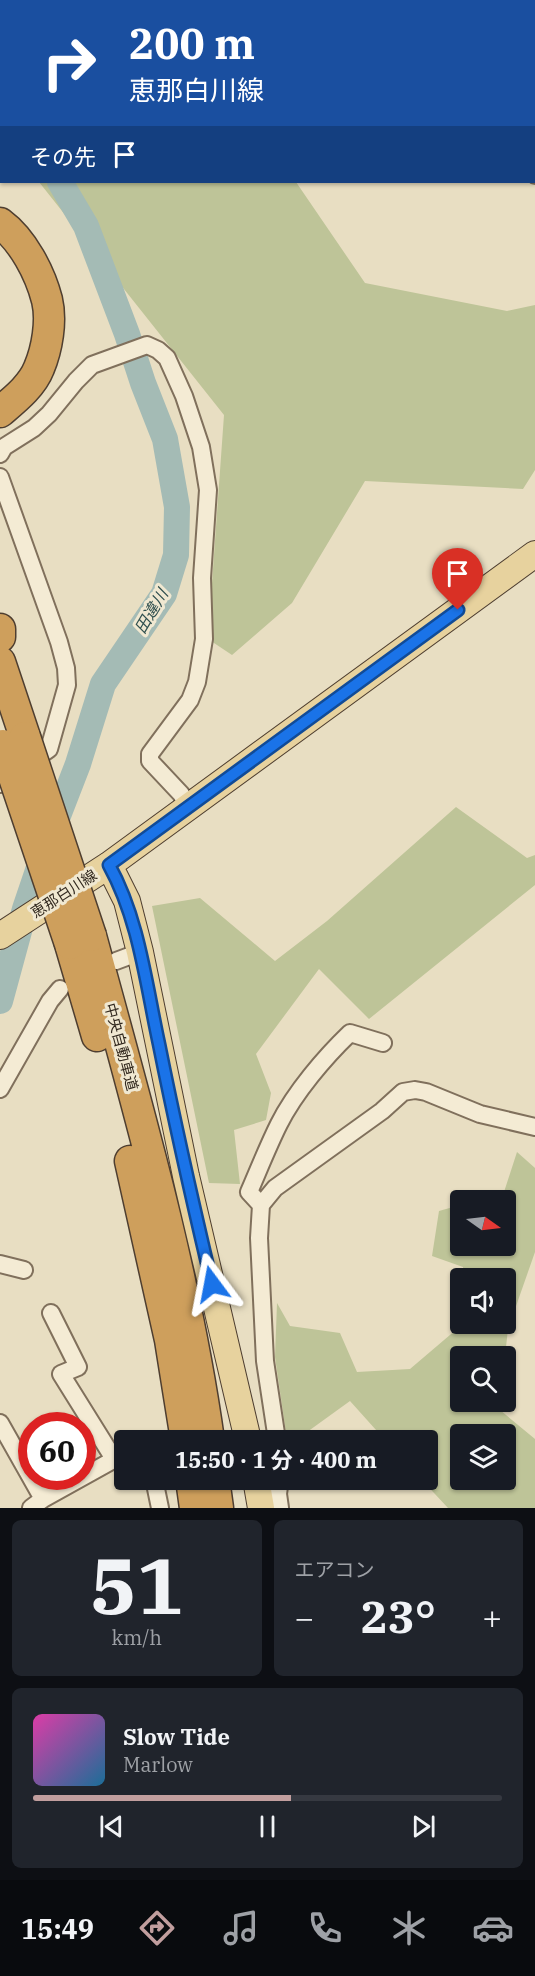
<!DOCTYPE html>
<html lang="ja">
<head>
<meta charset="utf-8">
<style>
  :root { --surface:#171b24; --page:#20242c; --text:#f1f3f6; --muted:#9ea1a6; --line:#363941; --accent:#c19e9e }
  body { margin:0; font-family:"IBM Plex Serif","Noto Sans JP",serif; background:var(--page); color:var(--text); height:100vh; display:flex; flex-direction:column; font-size:22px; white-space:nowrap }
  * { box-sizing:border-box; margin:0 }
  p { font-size:20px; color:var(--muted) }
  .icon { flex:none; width:33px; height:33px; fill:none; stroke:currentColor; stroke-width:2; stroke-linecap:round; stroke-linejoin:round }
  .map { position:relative; height:1508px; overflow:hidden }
  .sheet { display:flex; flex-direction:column; gap:12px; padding:12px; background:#0d0f14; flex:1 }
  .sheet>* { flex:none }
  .banner { position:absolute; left:0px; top:0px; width:536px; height:183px; box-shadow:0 2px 4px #0004; background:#1a4fa0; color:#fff; overflow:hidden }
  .needle { width:39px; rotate:104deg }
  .fabs { position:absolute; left:450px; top:1190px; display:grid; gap:12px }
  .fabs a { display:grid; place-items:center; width:66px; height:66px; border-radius:6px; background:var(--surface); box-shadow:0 2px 4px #0004; font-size:30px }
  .speed { position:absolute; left:18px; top:1412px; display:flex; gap:12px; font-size:30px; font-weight:700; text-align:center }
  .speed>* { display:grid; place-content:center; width:78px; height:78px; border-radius:50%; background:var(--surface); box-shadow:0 2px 4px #0004; line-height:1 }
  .speed .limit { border:9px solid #d22; background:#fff; color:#111 }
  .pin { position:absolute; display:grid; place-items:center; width:51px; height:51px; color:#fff; margin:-62px -26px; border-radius:50% 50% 50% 0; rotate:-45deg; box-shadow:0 0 6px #0007 }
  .pin .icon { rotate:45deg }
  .me { position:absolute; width:66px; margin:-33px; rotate:347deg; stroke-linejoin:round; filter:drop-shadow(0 0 4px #0008) }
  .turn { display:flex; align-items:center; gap:21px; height:126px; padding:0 30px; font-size:27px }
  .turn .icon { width:78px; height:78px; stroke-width:2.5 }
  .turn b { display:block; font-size:42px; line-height:51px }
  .then { display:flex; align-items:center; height:57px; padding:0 30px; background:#0003; gap:12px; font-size:22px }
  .big { font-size:45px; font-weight:700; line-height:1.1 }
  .sheet .card { flex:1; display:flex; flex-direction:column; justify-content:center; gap:9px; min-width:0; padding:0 21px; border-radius:9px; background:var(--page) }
  .sheet .dial { align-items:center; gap:0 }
  .dial b { font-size:78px; line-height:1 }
  .song { display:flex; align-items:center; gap:18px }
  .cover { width:72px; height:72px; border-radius:9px; background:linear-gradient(135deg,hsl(320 70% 55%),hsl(200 70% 35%)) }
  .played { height:6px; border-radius:3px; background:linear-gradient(90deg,var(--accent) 55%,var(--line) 55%) }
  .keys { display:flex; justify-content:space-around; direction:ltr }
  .heat { display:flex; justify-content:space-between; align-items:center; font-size:33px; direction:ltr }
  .sheet .tiles { flex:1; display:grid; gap:12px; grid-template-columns:1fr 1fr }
  .card:last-child { grid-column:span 2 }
  .trip { position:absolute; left:114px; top:1430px; width:324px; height:60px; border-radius:6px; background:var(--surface); box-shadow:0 2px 4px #0004; font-weight:700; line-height:60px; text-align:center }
  .tab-bar { display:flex; height:96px; justify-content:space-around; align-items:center; background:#090b0e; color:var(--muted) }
  .tab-bar .icon { width:42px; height:42px }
  .tab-bar .active { color:var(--accent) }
  .tab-bar b { font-size:27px; color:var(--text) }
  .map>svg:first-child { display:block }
</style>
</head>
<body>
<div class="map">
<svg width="535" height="1508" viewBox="0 0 535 1508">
  <rect width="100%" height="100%" fill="#e8dec2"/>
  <!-- green -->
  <path fill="#bec498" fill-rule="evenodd" d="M0,0h224v1l-222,1 -1,133z
    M39,182h257l69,101 142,28 28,-6v165l-12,19 -158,-8 -73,122 -60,52 -24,-16 16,-224z
    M456,807l71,51 8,-3v30l-166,134 -50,-50 -63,85 15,39 -5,27 -32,10 6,54 -31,-1 -57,-277 48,-8 75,63 52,-40z
    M517,1152l18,16v84l-27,77 -3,27h-45v45h41l-1,9 35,29v69h-87l-27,-29h7v-39h-43l-35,-39 -54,39h-9l-12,-83 2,-54 13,23 50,7 17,39 53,-3 54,-46h42v-45h-42l-1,-11 -31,-11 7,-45 21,-6v40h46v-45h-30l28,-8zM460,1434h46v45h-46z"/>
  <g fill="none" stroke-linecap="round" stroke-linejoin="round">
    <!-- river -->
    <path stroke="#a4bbb5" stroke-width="26" d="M0,118l2,1
      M0,1001l25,-92 22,-65 31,-80 25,-80 61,-90 12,-39 1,-48 -12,-68 -22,-56 -16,-49 -41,-108 -26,-44"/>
    <defs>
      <path id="street" d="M534,174l1,1
        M0,454l4,-7 30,-19 15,-14 27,-33 16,-16 55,-20 11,5 9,8 17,38 17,51 7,43 -6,88 2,61 -7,43 -7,18 -40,54v7l31,33 7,12
        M0,477l59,165 7,26 1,17 -18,64 -49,35
        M116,961l24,-9
        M0,1089l50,-88 10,-12
        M261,1205l-12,-13c10,-23 19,-46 30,-68 16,-32 46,-67 71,-91l33,10
        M0,1264l24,6
        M51,1313l27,54 -17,7 53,85
        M0,1423l43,76
        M277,1440l-12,-79 -6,-123 2,-33 14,-17 107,-77 21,-19 12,-2 11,2 54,22 55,13
        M154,1479l6,29
        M280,1479l-2,15 2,14
        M31,1508l12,-9 81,-45"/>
      <path id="primary" d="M109,865l18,36 13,51 46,224 62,264
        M0,936l109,-71 426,-311
        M256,1479l5,29"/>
      <path id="highway" d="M0,223c23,17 40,50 47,77 5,21 0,49 -8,68 -7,18 -25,32 -39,44
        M0,629v8
        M0,662l25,75
        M91,936c45,166 94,333 118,504
        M70,944l27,92
        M130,1161l40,179 16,100
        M191,1479l4,29
        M214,1479l4,29"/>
    </defs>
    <!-- street casing -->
    <use href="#street" stroke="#80705c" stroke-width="20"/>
    <!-- primary casing -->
    <use href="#primary" stroke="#4e3e30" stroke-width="28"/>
    <!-- highway casing -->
    <use href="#highway" stroke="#4e3e30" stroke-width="33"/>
    <!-- street -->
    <use href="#street" stroke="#f4ebd4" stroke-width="16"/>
    <!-- primary -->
    <use href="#primary" stroke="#e7d29e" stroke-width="26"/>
    <!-- highway -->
    <use href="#highway" stroke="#ce9f5c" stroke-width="30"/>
    <defs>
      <path id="highway-bridge" d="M25,737l66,199
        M3,745l67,199"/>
    </defs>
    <!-- highway-bridge casing -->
    <use href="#highway-bridge" stroke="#4e3e30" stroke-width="33" stroke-linecap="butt"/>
    <!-- highway-bridge -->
    <use href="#highway-bridge" stroke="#ce9f5c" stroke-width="30"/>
  </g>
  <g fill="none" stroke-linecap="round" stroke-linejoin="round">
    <defs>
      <path id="route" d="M212,1284c-19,-80 -37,-160 -53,-240 -13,-60 -20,-125 -50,-179l349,-255"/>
    </defs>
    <!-- route casing -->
    <use href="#route" stroke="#114b97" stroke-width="15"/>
    <!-- route -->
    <use href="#route" stroke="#1a73e8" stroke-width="10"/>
  </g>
  <g text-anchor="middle" stroke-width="6" stroke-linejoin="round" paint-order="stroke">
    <!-- street labels -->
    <g font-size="15" fill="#31281e" stroke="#f0e8d1">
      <text transform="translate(64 894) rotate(-33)" y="5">恵那白川線</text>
      <text transform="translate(121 1047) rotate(75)" y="5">中央自動車道</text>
    </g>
    <!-- water labels -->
    <g font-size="16" font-style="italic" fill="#2f4f4e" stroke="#f0e8d1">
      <text transform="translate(151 611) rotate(-59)" y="6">田違川</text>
    </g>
  </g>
</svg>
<div class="fabs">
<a><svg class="needle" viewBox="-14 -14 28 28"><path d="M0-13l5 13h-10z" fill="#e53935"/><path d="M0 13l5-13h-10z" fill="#9ea1a6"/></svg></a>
<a><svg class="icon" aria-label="sound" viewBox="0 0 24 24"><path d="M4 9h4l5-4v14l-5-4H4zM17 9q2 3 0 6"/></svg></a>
<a><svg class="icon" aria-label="search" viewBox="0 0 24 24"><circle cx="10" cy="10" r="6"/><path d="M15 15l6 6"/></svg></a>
<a><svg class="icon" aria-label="layers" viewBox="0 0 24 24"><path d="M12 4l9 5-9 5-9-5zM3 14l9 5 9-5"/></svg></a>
</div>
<div class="speed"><div class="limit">60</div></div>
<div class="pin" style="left:458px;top:610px;background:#d93025"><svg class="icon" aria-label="arrive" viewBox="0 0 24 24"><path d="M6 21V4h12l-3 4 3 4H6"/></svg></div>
<svg class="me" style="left:212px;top:1284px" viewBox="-20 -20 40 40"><path d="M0-17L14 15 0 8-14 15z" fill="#1a73e8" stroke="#fff" stroke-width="4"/></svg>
<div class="trip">15:50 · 1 分 · 400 m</div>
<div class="banner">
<div class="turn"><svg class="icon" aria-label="right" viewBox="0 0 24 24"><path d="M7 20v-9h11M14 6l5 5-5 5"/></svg><div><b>200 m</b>恵那白川線</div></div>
<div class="then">その先<svg class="icon" aria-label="arrive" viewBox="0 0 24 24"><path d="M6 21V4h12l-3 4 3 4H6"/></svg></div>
</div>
</div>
<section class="sheet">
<div class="tiles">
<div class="card dial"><b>51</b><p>km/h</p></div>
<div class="card"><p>エアコン</p>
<div class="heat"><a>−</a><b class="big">23°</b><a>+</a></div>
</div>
<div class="card">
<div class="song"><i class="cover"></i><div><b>Slow Tide</b><p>Marlow</p></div></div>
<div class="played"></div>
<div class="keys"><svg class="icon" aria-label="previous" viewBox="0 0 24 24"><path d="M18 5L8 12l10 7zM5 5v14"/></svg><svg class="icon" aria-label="pause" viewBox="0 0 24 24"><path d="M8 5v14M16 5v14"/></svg><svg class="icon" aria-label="next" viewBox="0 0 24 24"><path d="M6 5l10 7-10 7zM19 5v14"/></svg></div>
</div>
</div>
</section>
<nav class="tab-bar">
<b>15:49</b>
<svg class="icon active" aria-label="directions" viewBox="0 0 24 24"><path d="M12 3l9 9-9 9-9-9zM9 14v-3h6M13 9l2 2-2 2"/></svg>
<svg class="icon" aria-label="music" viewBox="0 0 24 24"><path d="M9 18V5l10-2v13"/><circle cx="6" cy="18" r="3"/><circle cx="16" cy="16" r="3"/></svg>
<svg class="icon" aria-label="phone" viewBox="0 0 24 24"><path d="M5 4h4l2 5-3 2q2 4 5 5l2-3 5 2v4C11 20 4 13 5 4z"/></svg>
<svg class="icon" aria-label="climate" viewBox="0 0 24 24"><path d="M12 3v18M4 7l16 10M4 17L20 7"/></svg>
<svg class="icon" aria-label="car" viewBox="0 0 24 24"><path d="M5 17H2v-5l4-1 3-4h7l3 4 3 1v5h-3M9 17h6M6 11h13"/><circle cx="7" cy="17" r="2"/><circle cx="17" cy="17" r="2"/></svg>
</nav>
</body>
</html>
